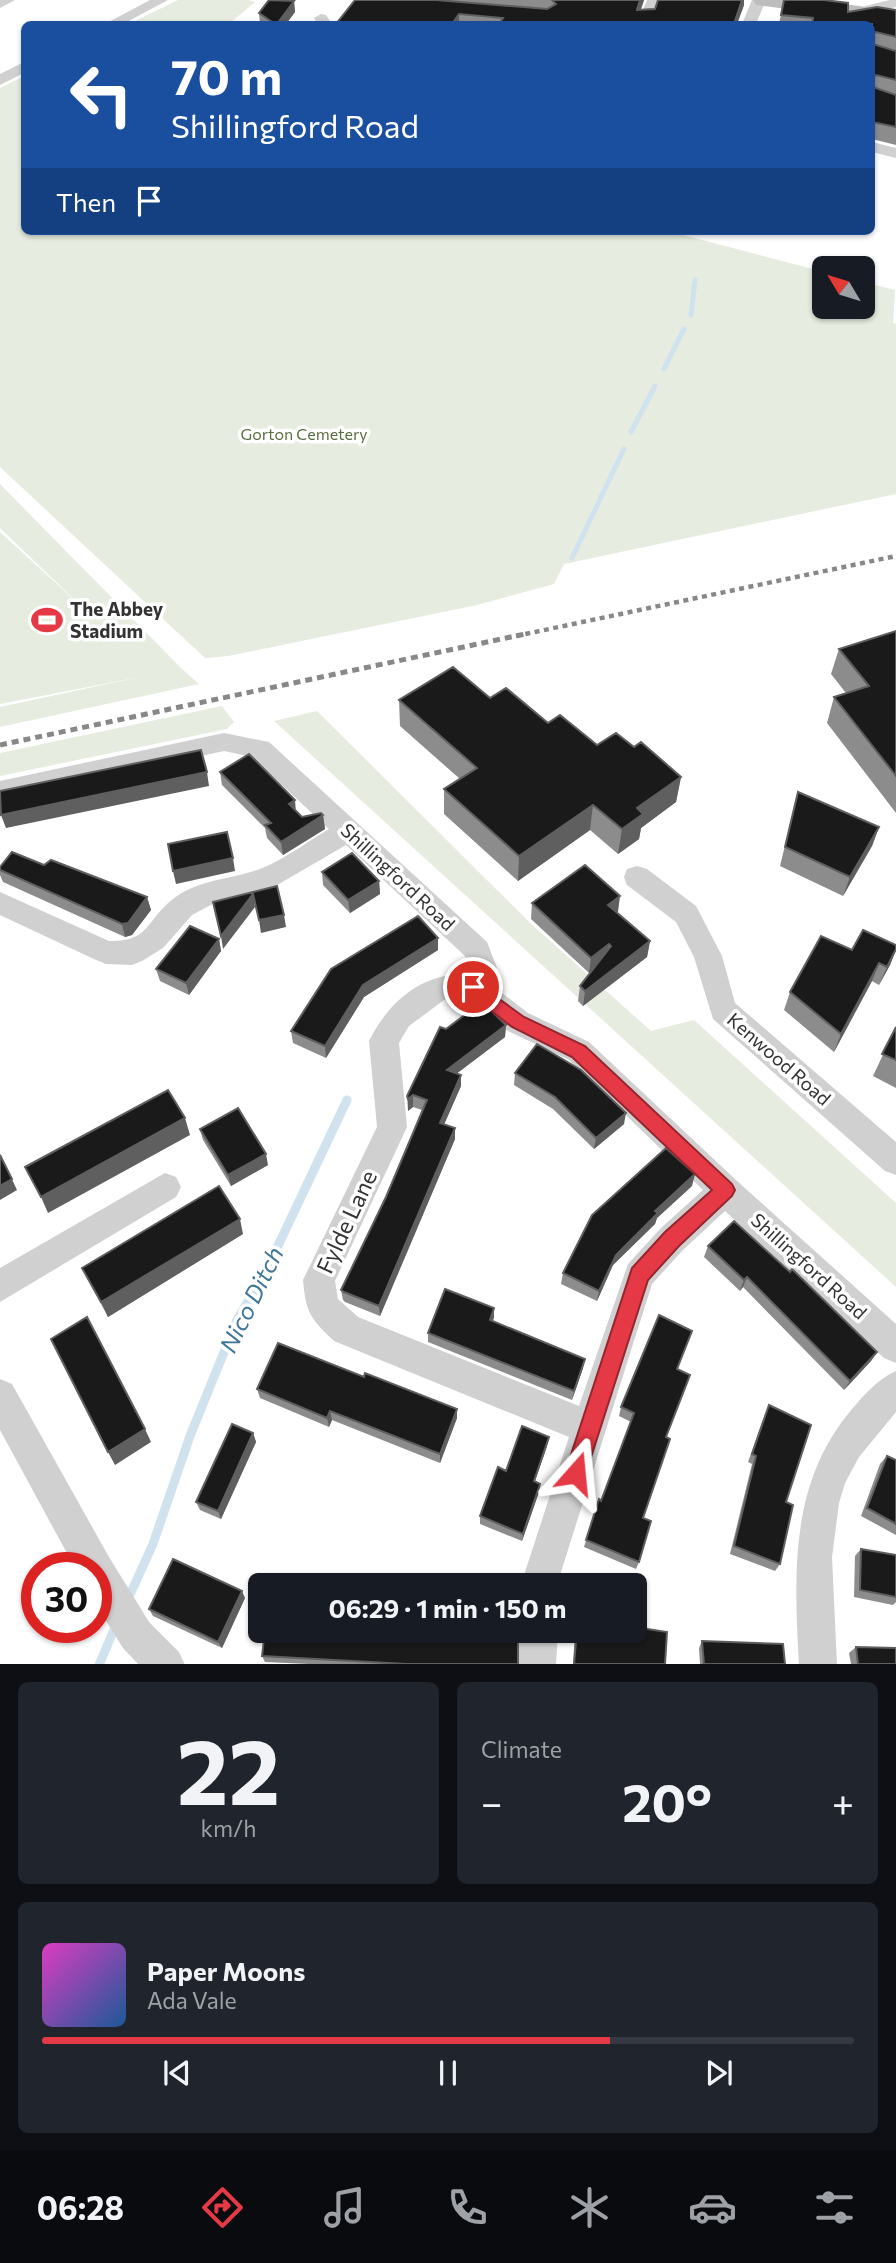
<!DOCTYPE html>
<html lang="en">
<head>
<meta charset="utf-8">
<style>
  :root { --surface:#171b24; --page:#20242c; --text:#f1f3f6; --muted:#9ea1a6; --line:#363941; --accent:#e63946 }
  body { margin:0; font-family:Commissioner,sans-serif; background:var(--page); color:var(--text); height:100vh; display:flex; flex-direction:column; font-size:26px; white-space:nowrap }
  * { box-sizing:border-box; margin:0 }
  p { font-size:23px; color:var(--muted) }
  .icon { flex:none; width:38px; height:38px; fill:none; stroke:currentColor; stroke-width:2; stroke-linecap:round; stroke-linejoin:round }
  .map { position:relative; height:1664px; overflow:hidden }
  .sheet { display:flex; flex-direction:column; gap:18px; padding:18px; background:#0d0f14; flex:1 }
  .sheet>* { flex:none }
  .banner { position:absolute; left:21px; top:21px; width:854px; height:214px; border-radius:10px; box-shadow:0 2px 5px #0004; background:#1a4fa0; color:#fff; overflow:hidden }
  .needle { width:46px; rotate:308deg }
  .buttons { position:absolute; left:812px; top:256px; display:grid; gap:14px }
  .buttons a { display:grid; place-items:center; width:63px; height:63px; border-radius:10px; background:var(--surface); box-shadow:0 2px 5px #0004; font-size:35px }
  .speed { position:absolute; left:21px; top:1552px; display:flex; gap:14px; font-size:35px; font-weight:700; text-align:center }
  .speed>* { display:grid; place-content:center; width:91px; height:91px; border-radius:50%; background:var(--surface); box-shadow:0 2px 5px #0004; line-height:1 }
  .speed .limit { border:10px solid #d22; background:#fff; color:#111 }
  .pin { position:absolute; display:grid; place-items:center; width:60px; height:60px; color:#fff; margin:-30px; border:4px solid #fff; border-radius:50%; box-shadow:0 2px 7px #0007 }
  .me { position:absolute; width:77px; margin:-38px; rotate:18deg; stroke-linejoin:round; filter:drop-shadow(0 0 5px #0008) }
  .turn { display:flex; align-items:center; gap:24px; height:147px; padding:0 35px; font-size:32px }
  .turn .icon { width:91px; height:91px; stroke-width:2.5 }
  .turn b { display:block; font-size:49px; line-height:60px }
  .then { display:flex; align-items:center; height:66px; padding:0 35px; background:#0003; gap:14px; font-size:26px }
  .big { font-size:52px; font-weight:700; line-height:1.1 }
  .sheet .card { flex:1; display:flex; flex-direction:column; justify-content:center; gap:10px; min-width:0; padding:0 24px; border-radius:10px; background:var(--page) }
  .sheet .dial { align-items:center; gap:0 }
  .dial b { font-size:91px; line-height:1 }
  .song { display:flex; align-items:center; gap:21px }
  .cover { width:84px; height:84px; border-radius:10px; background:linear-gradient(135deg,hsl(310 70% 55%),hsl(210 70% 35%)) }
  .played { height:7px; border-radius:4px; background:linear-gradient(90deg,var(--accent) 70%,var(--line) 70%) }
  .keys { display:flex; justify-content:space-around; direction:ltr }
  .heat { display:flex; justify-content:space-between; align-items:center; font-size:38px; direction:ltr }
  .sheet .tiles { flex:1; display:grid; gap:18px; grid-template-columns:1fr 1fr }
  .card:last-child { grid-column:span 2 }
  .trip { position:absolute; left:248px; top:1573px; width:399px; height:70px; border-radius:10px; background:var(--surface); box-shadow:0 2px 5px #0004; font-weight:700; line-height:70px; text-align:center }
  .tab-bar { display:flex; height:112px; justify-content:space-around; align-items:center; background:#090b0e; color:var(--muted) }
  .tab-bar .icon { width:49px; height:49px }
  .tab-bar .active { color:var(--accent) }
  .tab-bar b { font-size:32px; color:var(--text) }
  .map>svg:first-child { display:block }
</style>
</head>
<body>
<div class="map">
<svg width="896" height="1665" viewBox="0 0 896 1665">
  <rect width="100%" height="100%" fill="#fff"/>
  <!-- green -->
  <path fill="#e6ecdf" d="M178,0h71l6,2 -26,22h-100z
    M24,76v155h644l156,41v34h39v-24l32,8 -2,33 3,1v170l-332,70 -10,20 -77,21 -249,51 -23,2 -205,-191v-379z
    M0,484l181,184 18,16 -199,43v-20l140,-30 -140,27v-172l83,76 -83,-80z
    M222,706l12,16 -7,7 -227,47v-23z
    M317,711l212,211 122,109 43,-11 202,183v84l-622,-566z"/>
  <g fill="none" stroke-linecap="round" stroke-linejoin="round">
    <!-- stream-far1 -->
    <path stroke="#cfe2ee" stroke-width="5" d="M691,315l4,-35
      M664,369l20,-40
      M631,432l24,-46
      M572,558l52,-109"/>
    <!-- stream -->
    <path stroke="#cfe2ee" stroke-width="9" d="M128,1599l25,-55 37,-108 47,-116 30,-51 80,-169
      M99,1665l17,-40"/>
    <!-- street -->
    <path fill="#d0d0d0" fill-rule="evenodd" d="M0,0h15l-15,8z
      M150,0h18l-45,24h-18z
      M647,0h14l-10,24h-14z
      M752,0h14l-10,24h-14z
      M890,0h6v7l-21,5 -14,12h-15l19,-18z
      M321,14l5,1 6,9h-14l-4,-6z
      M24,62v11l-24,12v-11z
      M872,142l24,6v10l-24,-6z
      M224,733l45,9 218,200 10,26 -8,15 39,30 61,29 147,138 160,144v39l-12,-5 -159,-147 -42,39 -31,34 -91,288 -1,14h-36l1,-14 44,-135 -235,-96c-24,-23 -28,-28 -31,-61l74,-153 -8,-86c18,-37 53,-69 96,-66l4,-7 -4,-12 -119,-111 -74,43 -52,12 -28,15 -29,33 -21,13 -10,4 -26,-1 -10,-4 -96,-45v-23l109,49c41,1 37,-21 64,-42 24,-19 53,-19 81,-28 24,-7 53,-29 75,-42l-77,-72 -28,-6 -224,50v-20zM455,998l12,1 41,32 61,29 134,130 -42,38 -33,36 -49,142 -221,-89 -20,-18 -3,-18 72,-154 -8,-84 10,-17 35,-26z
      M637,866l10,3 49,37 26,50 13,47 161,139v33l-11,-4 -172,-152 -19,-62 -18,-35 -49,-37 -3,-8 3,-8z
      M165,1173l11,4 5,10 -5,10 -176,105v-34z
      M896,1371v41l-37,45 -14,26 -6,20 -7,54 5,108h-38c-5,-91 -10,-182 53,-256 13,-15 26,-30 44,-38z
      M0,1379l12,5 97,173 40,65 30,30 6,13h-46l-16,-17 -27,-43v-37h-21l-75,-138z
      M520,1631h38l-2,34h-38z"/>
    <!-- secondary -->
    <path fill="#bdbdbd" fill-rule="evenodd" d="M753,0h61l82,11v12l-132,-17 -8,-1z"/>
    <!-- rail-far1 -->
    <path stroke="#888" stroke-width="4.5" stroke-dasharray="5 4.5" stroke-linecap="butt" d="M516,636l380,-80"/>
    <!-- rail -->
    <path stroke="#888" stroke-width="5" stroke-dasharray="7 5" stroke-linecap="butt" d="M0,745l525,-111"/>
  </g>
  <!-- wall -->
  <path fill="#8c8c8c" d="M355,0h289l-3,9 103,-4 -7,19h-401z
    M784,0l64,12 48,-2v135l-24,-6v-115h-93z
    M294,1l1,11 -9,12h-26l-1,-11z
    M896,631v182l-69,-90 7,-26 12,-4 -15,-19 8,-25z
    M490,698l107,47 37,2 47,30 -5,25 -35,26 -2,11 -21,15 -28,-24 -72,51 -74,-67v-25l16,-10 -60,-53 -1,-26z
    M220,772l76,39 6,6 21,-2 2,14 -42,26 -16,-17 -2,-10 -43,-43z
    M798,792l81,35 -7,19 -29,50 -63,-30z
    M44,865l103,32 4,13 -19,25 -7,2 -122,-55 -3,-7v-8z
    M322,872l57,9 1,13 -30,19 -27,-28z
    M532,903l86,9h-1l33,29 -3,16 -64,49 -5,-5 2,-15 12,-15 -3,2 -58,-54z
    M438,938v12l-74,47 -38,61 -33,-15 -2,-12z
    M219,939l2,12 -32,44 -29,-14 -4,-12z
    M852,950h44l-6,15 -11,20 -7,-4 -38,71 -50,-42 6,-18z
    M506,1025l-1,12 -48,36 4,2v11l-17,38 11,15 -75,177 -35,-14 -2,-2 -2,-10 45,-93 36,-87 -9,-3 -5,4 -1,-15 39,-67z
    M896,1027v61l-23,-12z
    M515,1073l109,51 -30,25 -41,-40 -39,-24z
    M200,1129l68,36 -37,21 -28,-46z
    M692,1186l-35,32 -2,6 -42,41 -16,36 -36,-17 2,-11z
    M243,1234l-135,83 -26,-49z
    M708,1246l169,106 -6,9 -27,29 -101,-103 -3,4 -36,-34z
    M494,1308l-2,13 91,47 -11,32 -144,-58v-9z
    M692,1331l-15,38 -11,68 -23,81 -4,44 -3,7 -52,-22 15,-48 2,2 30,-79 -12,-6 2,-9z
    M364,1377l93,32v9l-17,45 -108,-43 -3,7 -69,-29 -3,-9z
    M769,1405l17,97 -6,62 -5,7 -45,-17 22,-90 -4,-2 17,-48z
    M253,1433l3,9 -35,77 -21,-9 -4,-8z
    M547,1446l-12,35 4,11 -17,49 -42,-17v-8l26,-45z
    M887,1456l9,4v75l-35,-19 19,-52z
    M861,1549l35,48v5l-3,3 -39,-8 1,-41z
    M245,1598l-23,50 -69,-32 -4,-7z
    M575,1631h60l30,33h-92z
    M702,1641l83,23h-85l-1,-16z
    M856,1647l40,17h-45l-2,-11z
    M262,1656l256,8h-209l-44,-2z"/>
  <!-- shaded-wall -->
  <path fill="#5f5f5f" d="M640,0h4l-8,24 1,-14z
    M742,0h2v5l-7,19h-3z
    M294,1l1,11 -9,12h-9z
    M459,14v10h-7z
    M207,772l2,14 -203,42 -5,-13z
    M681,777l-5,25 -35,26 -2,11 -21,15 4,-25 15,-21z
    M295,800l1,13 -7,-9z
    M593,805l-3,25 -72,51 1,-25z
    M323,815l2,14 -42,26 -2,-13z
    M879,827l-7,19 -29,50 7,-19z
    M233,858l2,13 -59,13 -3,-13z
    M379,881l1,13 -30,19 -2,-13z
    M253,894l2,13 -32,42 -2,-13z
    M620,896l-2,16 -12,9 2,-16z
    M147,897l4,13 -19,25 -7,2 -3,-13z
    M284,915l2,12 -25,6 -2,-13z
    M438,938v12l-74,47 -38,61 -1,-12 38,-61z
    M219,939l2,12 -32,44 -3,-12z
    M650,941l-3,16 -64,49 2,-15z
    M609,944l-3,16 -17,13 2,-15z
    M896,949l-6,16 -11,20 8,-18z
    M879,963l-7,18 -38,71 7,-18z
    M506,1025l-1,12 -58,44v-11z
    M461,1075v11l-21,48v-11z
    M413,1095v12l-5,4v-12z
    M626,1113l-2,11 -30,25 2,-11z
    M185,1118l5,17 -142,78 -7,-16z
    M455,1128v11l-75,177 -1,-10z
    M0,1154l17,36 -17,10z
    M266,1154l2,11 -37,21 -3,-11z
    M695,1174l-3,12 -35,32 -2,6 -42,41 -16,36 2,-10 17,-36 39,-44z
    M240,1219l3,15 -135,83 -7,-15z
    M747,1277l-4,10 -3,4 4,-11z
    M494,1308v10l-5,12 1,-10z
    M877,1352l-6,9 -27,29 6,-9z
    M585,1359l-2,9 -11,32 2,-9z
    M457,1409v9l-17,45v-9z
    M330,1411l2,9 -3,7 -2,-9z
    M145,1429l6,13 -36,23 -7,-13z
    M253,1433l3,9 -35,77 -3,-8z
    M549,1437l-2,9 -15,43 2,-8z
    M540,1484l-1,8 -17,49 1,-7z
    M242,1591l3,7 -23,50 -4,-6z"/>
  <!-- building -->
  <path fill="#1a1a1a" stroke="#5f5f5f" stroke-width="2" d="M269,0l25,1 -17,23h-2l-16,-11z
    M355,0h81l111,9 9,-5 -4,-4h88l-3,10 18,-1 3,-9h84l-8,24h-235l4,-6 -44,-4 -7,10h-116z
    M784,0h40l24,3v9l29,-5 19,3v27l-20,-5 -3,3v9l23,7v29l-20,-5 -3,2v10l23,8v32l-24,-5v-98h-60l1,-6 -32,-3z
    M896,631v145l-62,-79 35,-11 -30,-37z
    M453,667l37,31 16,-10 42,35 12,-8 37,30 19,-12 18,14 7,-5 40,35 -44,31 6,6 -21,15 -29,-24 -74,51 -75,-67 33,-21 -78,-68z
    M201,750l6,22 -206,43 -1,-24z
    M249,754l46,46 -6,4 13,13 19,-4 2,2 -42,27 -16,-17 6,-2 -51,-51z
    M798,792l81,35 -29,50 -65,-30z
    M227,832l6,26 -60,13 -5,-27z
    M12,852l32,13 7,-5 96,37 -19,26 -6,1 -122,-54v-3z
    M352,853l27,28 -31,19 -26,-28z
    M585,865l35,31 -12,9 42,36 -65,50 -5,-5 31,-40 -2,-2 -18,14 -59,-55z
    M277,886l7,29 -25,5 -6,-26 -32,42 -8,-34z
    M418,916l20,22 -75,47 -38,61 -34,-15 40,-62z
    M190,926l29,13 -33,44 -30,-14z
    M863,930l33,15v4l-9,18 -8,-4 -38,71 -51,-42 31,-56 31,14z
    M482,1002l24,23 -59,45 14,5 -21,48 15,5 -76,178 -35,-14 -3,-2 45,-93 41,-97 -14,-5 -5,4 -1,-3 33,-69 6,2z
    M896,1027v33l-14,-6z
    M537,1044l44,26 45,43 -30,25 -41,-41 -40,-24z
    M168,1090l17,28 -144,79 -16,-30z
    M238,1108l28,46 -38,21 -28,-46z
    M666,1148l29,26 -40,37 3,2 -42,42 -17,36 -36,-18 29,-58z
    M0,1155l12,24 -12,7z
    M219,1186l21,33 -139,83 -19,-34z
    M734,1221l56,51 2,-3 85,83 -27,29 -103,-104 -3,3 -36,-34z
    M445,1289l49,19 -4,12 95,39 -11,32 -146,-58z
    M659,1315l33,16 -15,38 13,6 -24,62 4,2 -27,79 8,3 -12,41 -53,-22 13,-41 2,2 33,-88 -13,-6z
    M87,1317l58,112 -37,23 -57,-113z
    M278,1343l86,34 1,-4 92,36 -17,45 -110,-43 -3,7 -70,-29z
    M769,1405l42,20 -25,77 7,3 -13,59 -46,-18 22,-90 -4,-2z
    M232,1424l21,9 -35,78 -22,-9z
    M522,1426l27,11 -15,44 6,3 -17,50 -43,-18 18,-49 8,4z
    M887,1456l9,4v64l-29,-16z
    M861,1549l35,6v42l-36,-7z
    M173,1559l69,32 -24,51 -69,-33z
    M635,1627l32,5 -2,32h-91l3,-33h58z
    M265,1631h253v33h-112l-144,-8z
    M702,1641l81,3 2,20h-81z
    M856,1647l40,1v16h-38z"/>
  <!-- route -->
  <path fill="#e63946" stroke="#96252e" stroke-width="2" d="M473,980l51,37 61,29 147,138 3,6 -3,6 -53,50 -31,34 -62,193 -3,7 -7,3 -8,-3 -3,-7 67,-205 33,-36 47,-42 -140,-133 -60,-30 -45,-35 -3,-5 3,-5z"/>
  <!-- icons -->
  <defs>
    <symbol id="stadium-bare" viewBox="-9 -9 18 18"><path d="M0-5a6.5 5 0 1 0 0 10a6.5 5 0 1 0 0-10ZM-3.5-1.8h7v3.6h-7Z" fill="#e63946" stroke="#fff" stroke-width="2.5" paint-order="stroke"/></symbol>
  </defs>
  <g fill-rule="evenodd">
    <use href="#stadium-bare" x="25" y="598" width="44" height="44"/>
  </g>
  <g text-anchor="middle" stroke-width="7" stroke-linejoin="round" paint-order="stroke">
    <!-- far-park labels -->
    <g font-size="16" fill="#56703f" stroke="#fff">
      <text x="304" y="440">Gorton Cemetery</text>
    </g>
    <!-- poi labels -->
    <g font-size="19" font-weight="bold" fill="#333" stroke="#fff" text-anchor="start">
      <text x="70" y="616">The Abbey<tspan x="70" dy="22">Stadium</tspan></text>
    </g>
    <!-- street labels -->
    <g font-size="19" fill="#333" stroke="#fff">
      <text transform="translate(398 877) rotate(43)" y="7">Shillingford Road</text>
      <text transform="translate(779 1059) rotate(41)" y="7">Kenwood Road</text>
      <text transform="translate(809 1266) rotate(42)" y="7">Shillingford Road</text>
    </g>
    <!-- near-street labels -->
    <g font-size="23" fill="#333" stroke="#fff">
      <text transform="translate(347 1222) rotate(-65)" y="8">Fylde Lane</text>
    </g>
    <!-- near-water labels -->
    <g font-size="24" font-style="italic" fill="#3f7597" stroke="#fff">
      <text transform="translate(252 1300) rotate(-64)" y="8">Nico Ditch</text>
    </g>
  </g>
</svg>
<div class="buttons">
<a><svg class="needle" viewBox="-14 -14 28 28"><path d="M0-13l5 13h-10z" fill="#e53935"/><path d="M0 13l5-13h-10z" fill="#9ea1a6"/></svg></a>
</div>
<div class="speed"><div class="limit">30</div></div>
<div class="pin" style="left:473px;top:987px;background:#d93025"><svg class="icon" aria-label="arrive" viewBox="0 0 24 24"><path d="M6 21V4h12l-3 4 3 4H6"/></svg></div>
<svg class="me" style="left:576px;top:1473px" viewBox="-20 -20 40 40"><path d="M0-17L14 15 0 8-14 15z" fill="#e63946" stroke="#fff" stroke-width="4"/></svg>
<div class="trip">06:29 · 1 min · 150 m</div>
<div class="banner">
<div class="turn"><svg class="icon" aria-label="left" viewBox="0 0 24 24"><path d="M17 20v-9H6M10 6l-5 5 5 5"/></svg><div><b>70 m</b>Shillingford Road</div></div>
<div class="then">Then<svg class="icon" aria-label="arrive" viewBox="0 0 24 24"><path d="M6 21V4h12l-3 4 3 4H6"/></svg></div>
</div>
</div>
<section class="sheet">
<div class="tiles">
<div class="card dial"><b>22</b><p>km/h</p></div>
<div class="card"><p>Climate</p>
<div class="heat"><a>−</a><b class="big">20°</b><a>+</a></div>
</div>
<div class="card">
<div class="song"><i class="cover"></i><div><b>Paper Moons</b><p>Ada Vale</p></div></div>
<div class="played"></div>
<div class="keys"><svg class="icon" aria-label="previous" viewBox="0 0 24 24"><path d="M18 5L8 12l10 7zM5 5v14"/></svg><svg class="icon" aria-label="pause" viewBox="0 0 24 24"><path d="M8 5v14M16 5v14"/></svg><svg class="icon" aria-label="next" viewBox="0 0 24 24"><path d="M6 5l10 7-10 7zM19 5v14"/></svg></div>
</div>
</div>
</section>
<nav class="tab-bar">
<b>06:28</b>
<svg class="icon active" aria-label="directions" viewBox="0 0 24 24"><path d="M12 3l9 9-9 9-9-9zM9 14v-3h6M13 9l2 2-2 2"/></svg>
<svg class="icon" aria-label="music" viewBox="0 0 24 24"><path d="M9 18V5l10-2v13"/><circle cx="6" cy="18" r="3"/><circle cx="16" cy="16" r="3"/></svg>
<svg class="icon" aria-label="phone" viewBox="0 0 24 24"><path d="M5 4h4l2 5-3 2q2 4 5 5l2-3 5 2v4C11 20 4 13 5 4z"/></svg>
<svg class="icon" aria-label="climate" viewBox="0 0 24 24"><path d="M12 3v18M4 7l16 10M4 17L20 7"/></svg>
<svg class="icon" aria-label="car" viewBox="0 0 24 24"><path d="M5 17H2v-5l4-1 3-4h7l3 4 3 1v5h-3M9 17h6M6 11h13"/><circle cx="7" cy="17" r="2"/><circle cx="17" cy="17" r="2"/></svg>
<svg class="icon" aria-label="filters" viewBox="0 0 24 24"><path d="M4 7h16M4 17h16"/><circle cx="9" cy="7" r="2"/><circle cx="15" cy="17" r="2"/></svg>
</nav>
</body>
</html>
